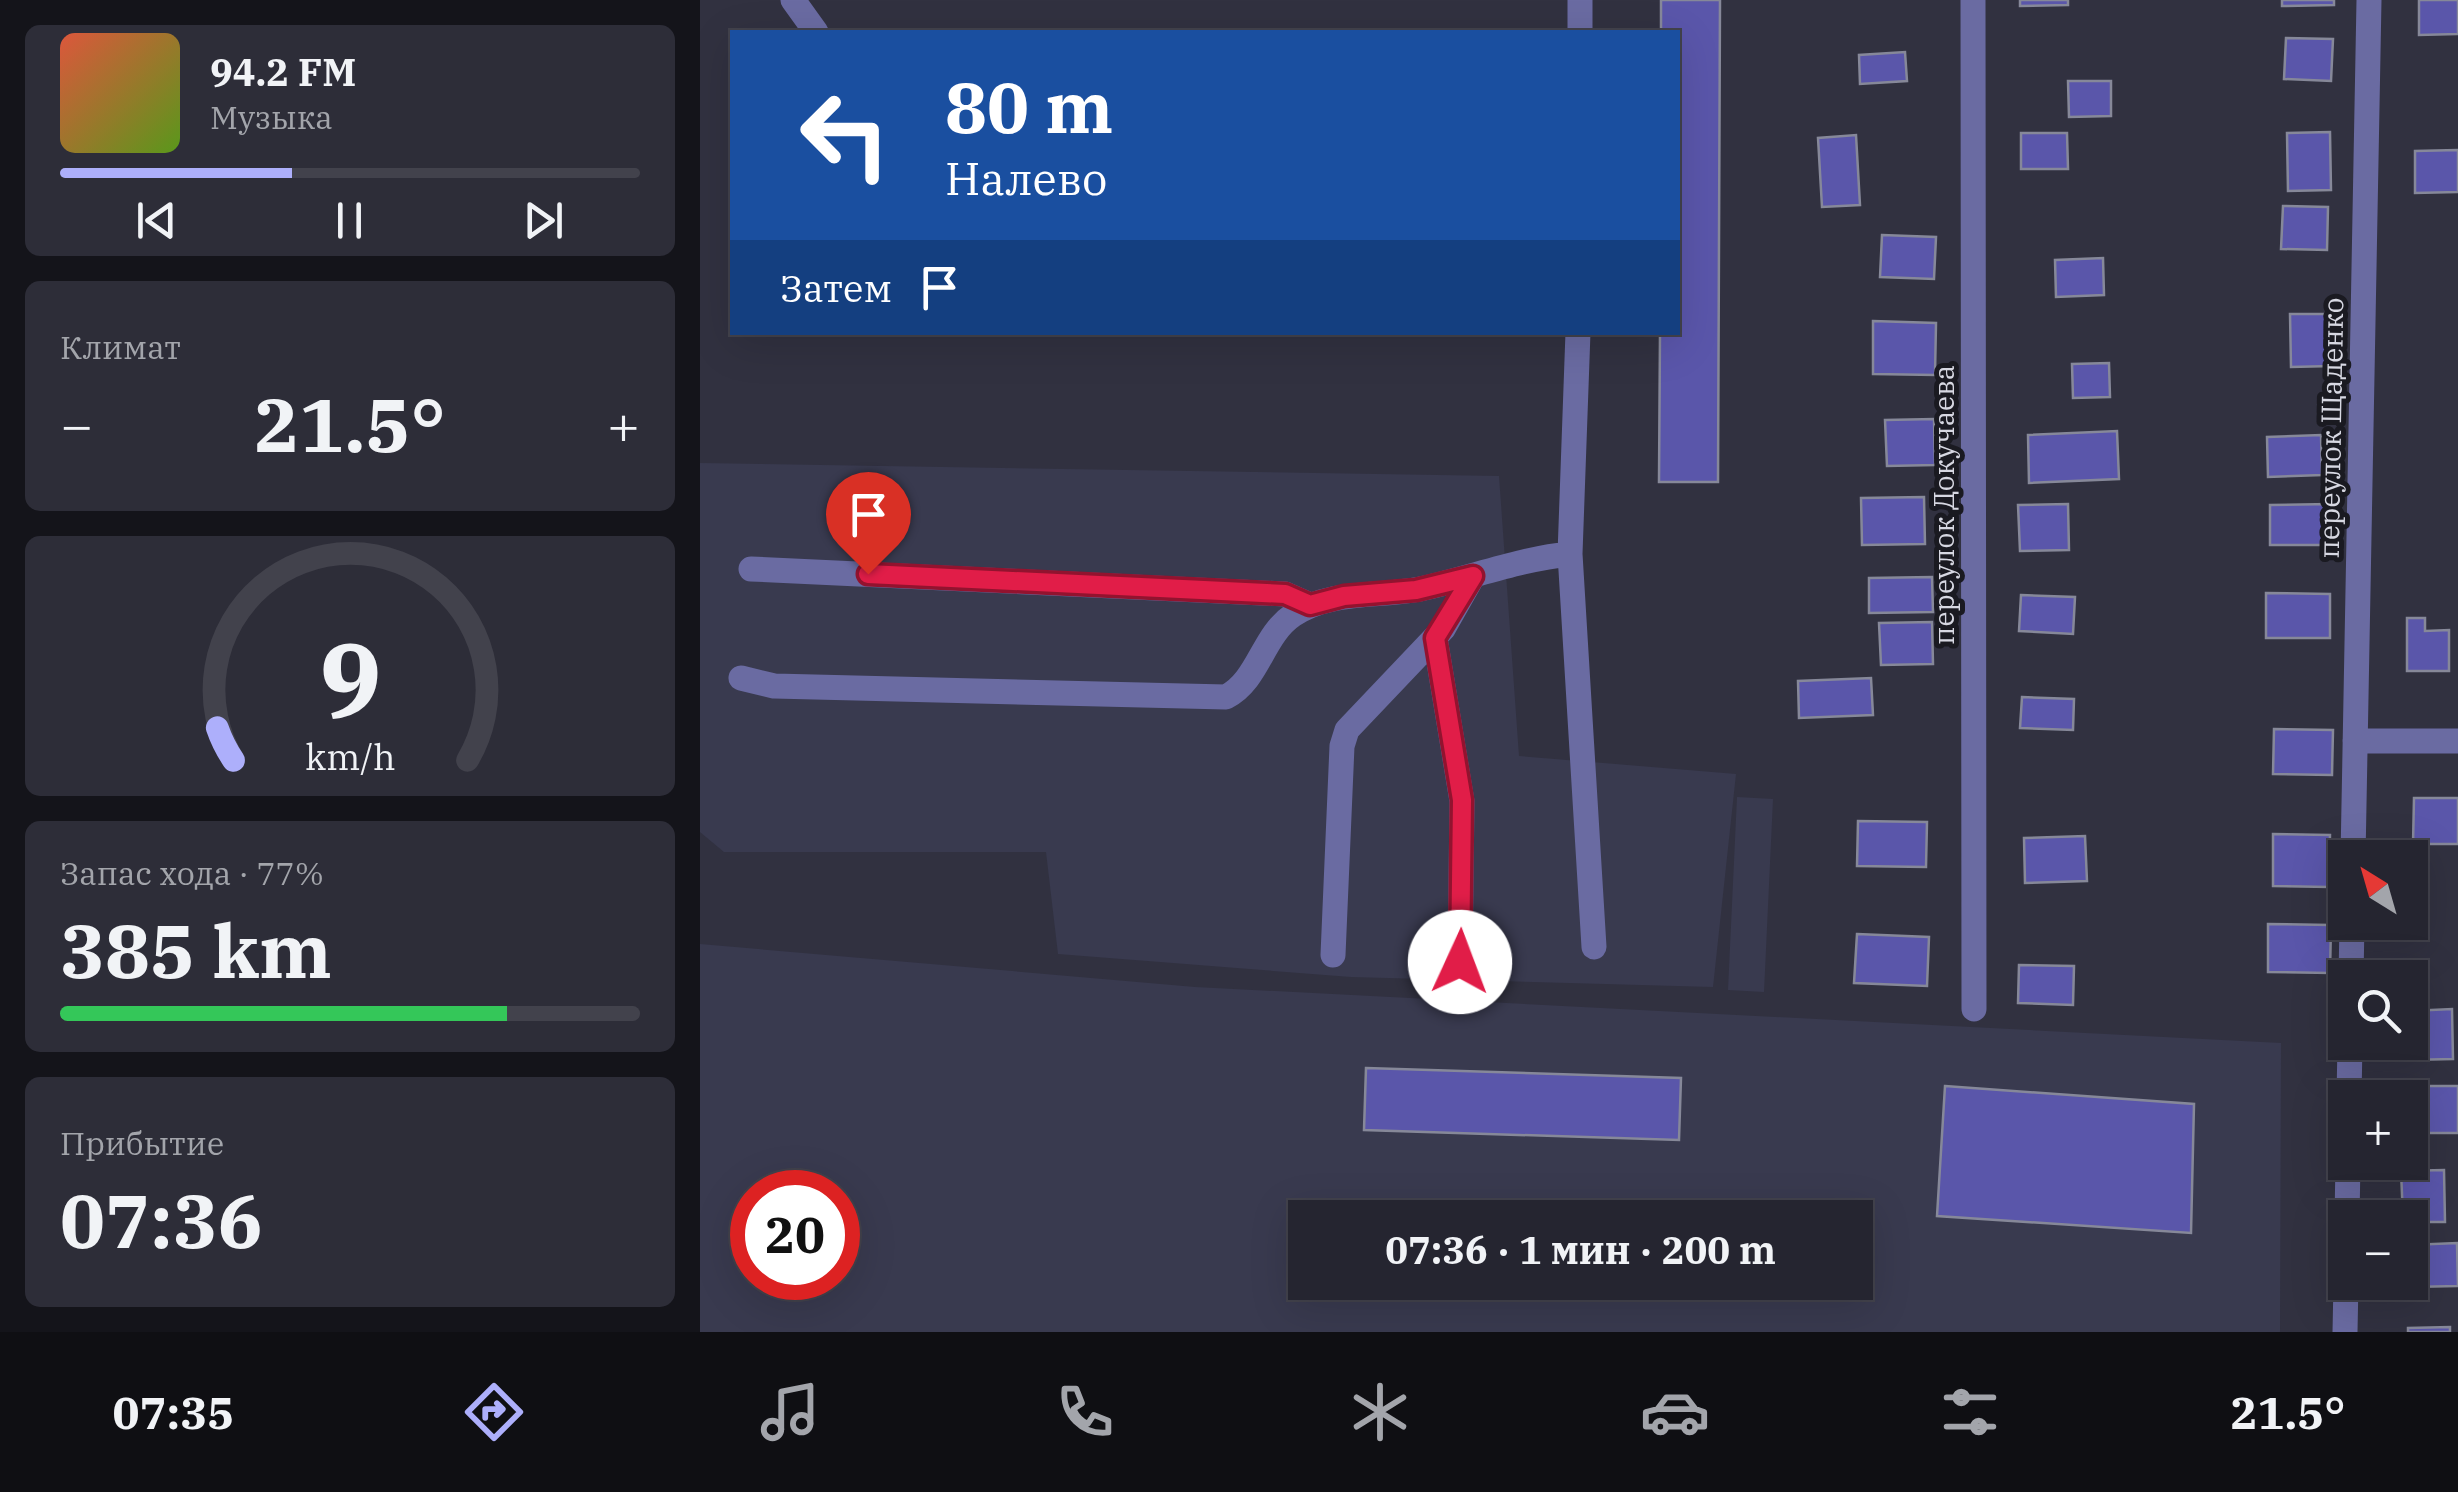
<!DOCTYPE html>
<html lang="ru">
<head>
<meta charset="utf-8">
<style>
  :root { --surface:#252530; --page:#2d2d38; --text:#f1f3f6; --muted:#a3a5ab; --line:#42424c; --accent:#adaffb }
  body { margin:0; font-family:"IBM Plex Serif",serif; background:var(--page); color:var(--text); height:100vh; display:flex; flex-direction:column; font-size:38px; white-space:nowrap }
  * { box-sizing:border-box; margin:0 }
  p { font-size:32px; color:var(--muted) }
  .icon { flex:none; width:55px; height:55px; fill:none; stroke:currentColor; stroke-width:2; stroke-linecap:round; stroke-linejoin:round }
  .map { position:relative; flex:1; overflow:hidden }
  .drawer { display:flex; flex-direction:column; gap:25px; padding:25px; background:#14141a; width:700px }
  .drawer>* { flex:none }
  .guide { position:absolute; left:30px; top:30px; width:950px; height:305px; border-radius:0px; box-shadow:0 10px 40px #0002,0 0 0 2px var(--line); background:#1a4fa0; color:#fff; overflow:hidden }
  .needle { width:65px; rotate:323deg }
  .tools { position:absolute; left:1628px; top:840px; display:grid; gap:20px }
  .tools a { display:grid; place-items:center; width:100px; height:100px; border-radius:0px; background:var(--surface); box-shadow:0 10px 40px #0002,0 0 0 2px var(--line); font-size:50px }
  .speed { position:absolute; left:30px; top:1170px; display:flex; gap:20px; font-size:50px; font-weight:700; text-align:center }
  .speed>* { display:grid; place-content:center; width:130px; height:130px; border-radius:50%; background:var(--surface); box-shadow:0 10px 40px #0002,0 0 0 2px var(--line); line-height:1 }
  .speed .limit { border:15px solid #d22; background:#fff; color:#111 }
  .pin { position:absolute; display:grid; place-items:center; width:85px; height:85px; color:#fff; margin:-102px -42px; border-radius:50% 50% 50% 0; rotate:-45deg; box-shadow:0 0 10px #0007 }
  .pin .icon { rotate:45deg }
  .me { position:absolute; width:110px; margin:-55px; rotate:2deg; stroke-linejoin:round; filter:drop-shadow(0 0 8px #0008) }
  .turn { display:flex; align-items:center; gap:35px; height:210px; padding:0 50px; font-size:45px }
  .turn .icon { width:130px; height:130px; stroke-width:2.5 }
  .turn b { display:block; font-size:70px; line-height:85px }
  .then { display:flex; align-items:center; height:95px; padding:0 50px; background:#0003; gap:20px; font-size:38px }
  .big { font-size:75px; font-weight:700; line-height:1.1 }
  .drawer .widget { flex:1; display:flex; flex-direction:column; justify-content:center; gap:15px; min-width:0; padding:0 35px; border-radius:15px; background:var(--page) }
  .drawer .dial { align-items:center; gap:0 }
  .dial svg { height:260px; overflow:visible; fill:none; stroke:var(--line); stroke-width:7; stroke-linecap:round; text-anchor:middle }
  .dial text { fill:var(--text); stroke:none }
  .song { display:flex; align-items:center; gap:30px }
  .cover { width:120px; height:120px; border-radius:15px; background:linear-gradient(135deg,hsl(10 70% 55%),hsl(90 70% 35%)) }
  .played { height:10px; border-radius:5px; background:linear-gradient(90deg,var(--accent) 40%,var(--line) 40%) }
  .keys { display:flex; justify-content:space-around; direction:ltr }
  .heat { display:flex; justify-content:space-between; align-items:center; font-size:55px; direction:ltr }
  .charge { height:15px; border-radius:8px; background:linear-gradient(90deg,#34c759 77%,var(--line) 0) }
  .trip { position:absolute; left:588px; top:1200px; width:585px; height:100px; border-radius:0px; background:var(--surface); box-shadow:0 10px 40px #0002,0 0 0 2px var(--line); font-weight:700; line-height:100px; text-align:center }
  .menu { display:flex; height:160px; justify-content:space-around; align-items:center; background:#0f0f13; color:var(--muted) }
  .menu .icon { width:70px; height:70px }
  .menu .active { color:var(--accent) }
  .menu b { font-size:45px; color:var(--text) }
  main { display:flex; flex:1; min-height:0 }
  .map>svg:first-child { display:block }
</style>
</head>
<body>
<main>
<section class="drawer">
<div class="widget">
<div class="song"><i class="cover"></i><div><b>94.2 FM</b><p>Музыка</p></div></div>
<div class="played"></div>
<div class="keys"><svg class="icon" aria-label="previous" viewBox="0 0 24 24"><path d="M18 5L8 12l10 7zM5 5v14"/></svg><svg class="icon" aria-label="pause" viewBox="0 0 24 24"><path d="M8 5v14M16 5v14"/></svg><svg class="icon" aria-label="next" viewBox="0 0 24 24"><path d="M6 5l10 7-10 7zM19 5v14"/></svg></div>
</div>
<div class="widget"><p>Климат</p>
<div class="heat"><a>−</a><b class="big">21.5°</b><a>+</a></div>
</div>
<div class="widget dial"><svg viewBox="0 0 100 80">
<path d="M14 69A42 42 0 1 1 86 69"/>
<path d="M14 69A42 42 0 0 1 9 59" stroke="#adaffb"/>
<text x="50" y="56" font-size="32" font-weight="700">9</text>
<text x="50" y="72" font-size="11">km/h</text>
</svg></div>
<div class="widget"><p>Запас хода · 77%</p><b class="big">385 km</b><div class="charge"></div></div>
<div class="widget"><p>Прибытие</p><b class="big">07:36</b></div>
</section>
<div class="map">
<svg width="1758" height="1332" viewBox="0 0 1758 1332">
  <rect width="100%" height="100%" fill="#313140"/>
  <!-- built -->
  <path fill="#393a4f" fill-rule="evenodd" d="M0,463l799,13 20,280 217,18 -23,213 -362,-10 -293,-23 -12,-102h-322l-24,-20z
    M1037,797l36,2 -9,193 -36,-2z
    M0,944l495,43 1086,56 -1,289h-1580zM52,1192h86v86h-86zM605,1218h550v64h-550z"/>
  <!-- building -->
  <path fill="#5a56aa" stroke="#868899" stroke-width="2.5" d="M961,0h59l-2,482h-59l1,-150h18v-300h-17z
    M1320,0h48v5l-48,1z
    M1582,0h52v5l-52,1z
    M1719,0h39v34l-39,1z
    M1586,38l47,1 -2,42 -47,-2z
    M1205,52l2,29 -47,3 -1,-29z
    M1368,81h43v35l-42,1z
    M1630,132l1,58 -43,1 -1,-58z
    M1321,133h46l1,36h-47z
    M1156,135l4,70 -38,2 -4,-69z
    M1758,150v42l-43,1v-42z
    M1583,206l45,1 -1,43 -46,-1z
    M1182,235l54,2 -2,42 -54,-2z
    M1403,258l1,37 -48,2 -1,-37z
    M1590,314h41l1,52 -41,1z
    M1173,321l63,2 -1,52 -62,-1z
    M1409,363l1,34 -37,1 -1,-34z
    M1234,419l1,46 -48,1 -2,-46z
    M1417,431l2,48 -90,4 -1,-48z
    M1621,435l1,40 -54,2 -1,-40z
    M1224,497l1,47 -63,1 -1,-47z
    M1368,504l1,46 -49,1 -2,-46z
    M1630,504v41h-60v-40z
    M1232,577l1,35 -64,1v-35z
    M1566,593l64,1v44h-64z
    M1321,595l54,2 -2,37 -54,-3z
    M1707,618h18v13l24,-1v41h-42z
    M1232,622l1,42 -52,1 -2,-42z
    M1171,678l2,37 -74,3 -1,-37z
    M1322,697l52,2 -1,31 -53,-2z
    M1574,729l59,1 -1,45 -59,-1z
    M1714,798h44v46h-45z
    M1158,821l69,1 -1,45 -69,-1z
    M1573,834l57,1 -1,52 -56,-1z
    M1385,836l2,45 -62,2 -1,-45z
    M1568,924l63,1 -1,48 -62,-1z
    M1157,934l72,3 -2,49 -73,-3z
    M1319,965l55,1 -1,39 -55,-2z
    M1752,1009l1,50 -45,1 2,-49z
    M666,1068l315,10 -2,62 -315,-10z
    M1245,1086l249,18 -3,129 -254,-17z
    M1710,1086h48v47h-47z
    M1744,1170l1,52h-35v-4h-7l-2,-47z
    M1757,1243l1,43 -47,1 -1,-42z
    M1750,1327v5h-42v-4z"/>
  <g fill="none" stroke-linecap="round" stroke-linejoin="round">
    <!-- minor -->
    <path stroke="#6a6ba2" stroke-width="25" d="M93,0l23,32
      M1273,0l1,1009
      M880,32v-32
      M878,332l-8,222 24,393
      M51,569l534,25 25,11
      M735,638l27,163 -2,161
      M41,678l33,8 452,11c33,-17 36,-61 67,-82 37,-25 85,-18 127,-26 51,-11 99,-30 150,-35
      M1655,741h103
      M1653,858l16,-858
      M633,955l9,-209 5,-16 96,-101 30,-53
      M1651,978l1,-56
      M1649,1098l1,-56
      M1647,1218l1,-56
      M1645,1332l1,-50"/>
  </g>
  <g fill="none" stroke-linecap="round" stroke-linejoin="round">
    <defs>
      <path id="route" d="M168,574l417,20 25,11 34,-9 72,-6 57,-14 -38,62 27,162 -2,162"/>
    </defs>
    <!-- route casing -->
    <use href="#route" stroke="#92132f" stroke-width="25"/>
    <!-- route -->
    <use href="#route" stroke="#e11d48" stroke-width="18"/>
  </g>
  <g text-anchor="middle" stroke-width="10" stroke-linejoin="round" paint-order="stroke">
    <!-- street labels -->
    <g font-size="28" fill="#d7d8e2" stroke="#1a1a21">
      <text transform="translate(1631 428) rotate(-89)" y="10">переулок Щаденко</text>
      <text transform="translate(1244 505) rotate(-90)" y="10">переулок Докучаева</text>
    </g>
  </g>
</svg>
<div class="tools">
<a><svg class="needle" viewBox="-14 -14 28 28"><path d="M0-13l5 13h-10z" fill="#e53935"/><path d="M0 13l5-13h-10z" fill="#a3a5ab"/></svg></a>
<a><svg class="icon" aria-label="search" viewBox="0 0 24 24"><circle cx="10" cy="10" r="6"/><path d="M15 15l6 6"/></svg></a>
<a>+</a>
<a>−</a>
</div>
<div class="speed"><div class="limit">20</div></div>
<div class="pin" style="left:168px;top:574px;background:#d93025"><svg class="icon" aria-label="arrive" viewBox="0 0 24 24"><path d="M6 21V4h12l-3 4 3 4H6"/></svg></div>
<svg class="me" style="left:760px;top:962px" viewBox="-20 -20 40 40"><circle r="19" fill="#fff"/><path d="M0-13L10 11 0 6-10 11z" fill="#e11d48"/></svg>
<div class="trip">07:36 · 1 мин · 200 m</div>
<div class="guide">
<div class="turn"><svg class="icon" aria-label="left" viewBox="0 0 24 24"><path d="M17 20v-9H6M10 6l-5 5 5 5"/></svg><div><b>80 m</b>Налево</div></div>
<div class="then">Затем<svg class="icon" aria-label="arrive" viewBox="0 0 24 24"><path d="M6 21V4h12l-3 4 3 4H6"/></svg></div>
</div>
</div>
</main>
<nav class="menu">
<b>07:35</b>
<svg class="icon active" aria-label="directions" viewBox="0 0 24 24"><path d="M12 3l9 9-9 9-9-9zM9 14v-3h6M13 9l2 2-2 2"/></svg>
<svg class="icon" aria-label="music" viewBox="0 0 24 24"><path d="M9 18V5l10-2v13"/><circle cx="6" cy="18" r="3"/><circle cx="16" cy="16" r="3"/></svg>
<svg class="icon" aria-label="phone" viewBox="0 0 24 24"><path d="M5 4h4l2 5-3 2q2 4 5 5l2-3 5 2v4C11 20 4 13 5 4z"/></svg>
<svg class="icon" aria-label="climate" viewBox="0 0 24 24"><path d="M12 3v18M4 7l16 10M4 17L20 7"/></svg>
<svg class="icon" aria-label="car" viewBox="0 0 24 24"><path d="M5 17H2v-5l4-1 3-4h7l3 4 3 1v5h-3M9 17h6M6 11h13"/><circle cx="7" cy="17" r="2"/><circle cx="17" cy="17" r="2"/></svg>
<svg class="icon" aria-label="filters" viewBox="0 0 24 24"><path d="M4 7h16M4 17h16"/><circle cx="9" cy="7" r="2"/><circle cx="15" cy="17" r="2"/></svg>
<b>21.5°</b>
</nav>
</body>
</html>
